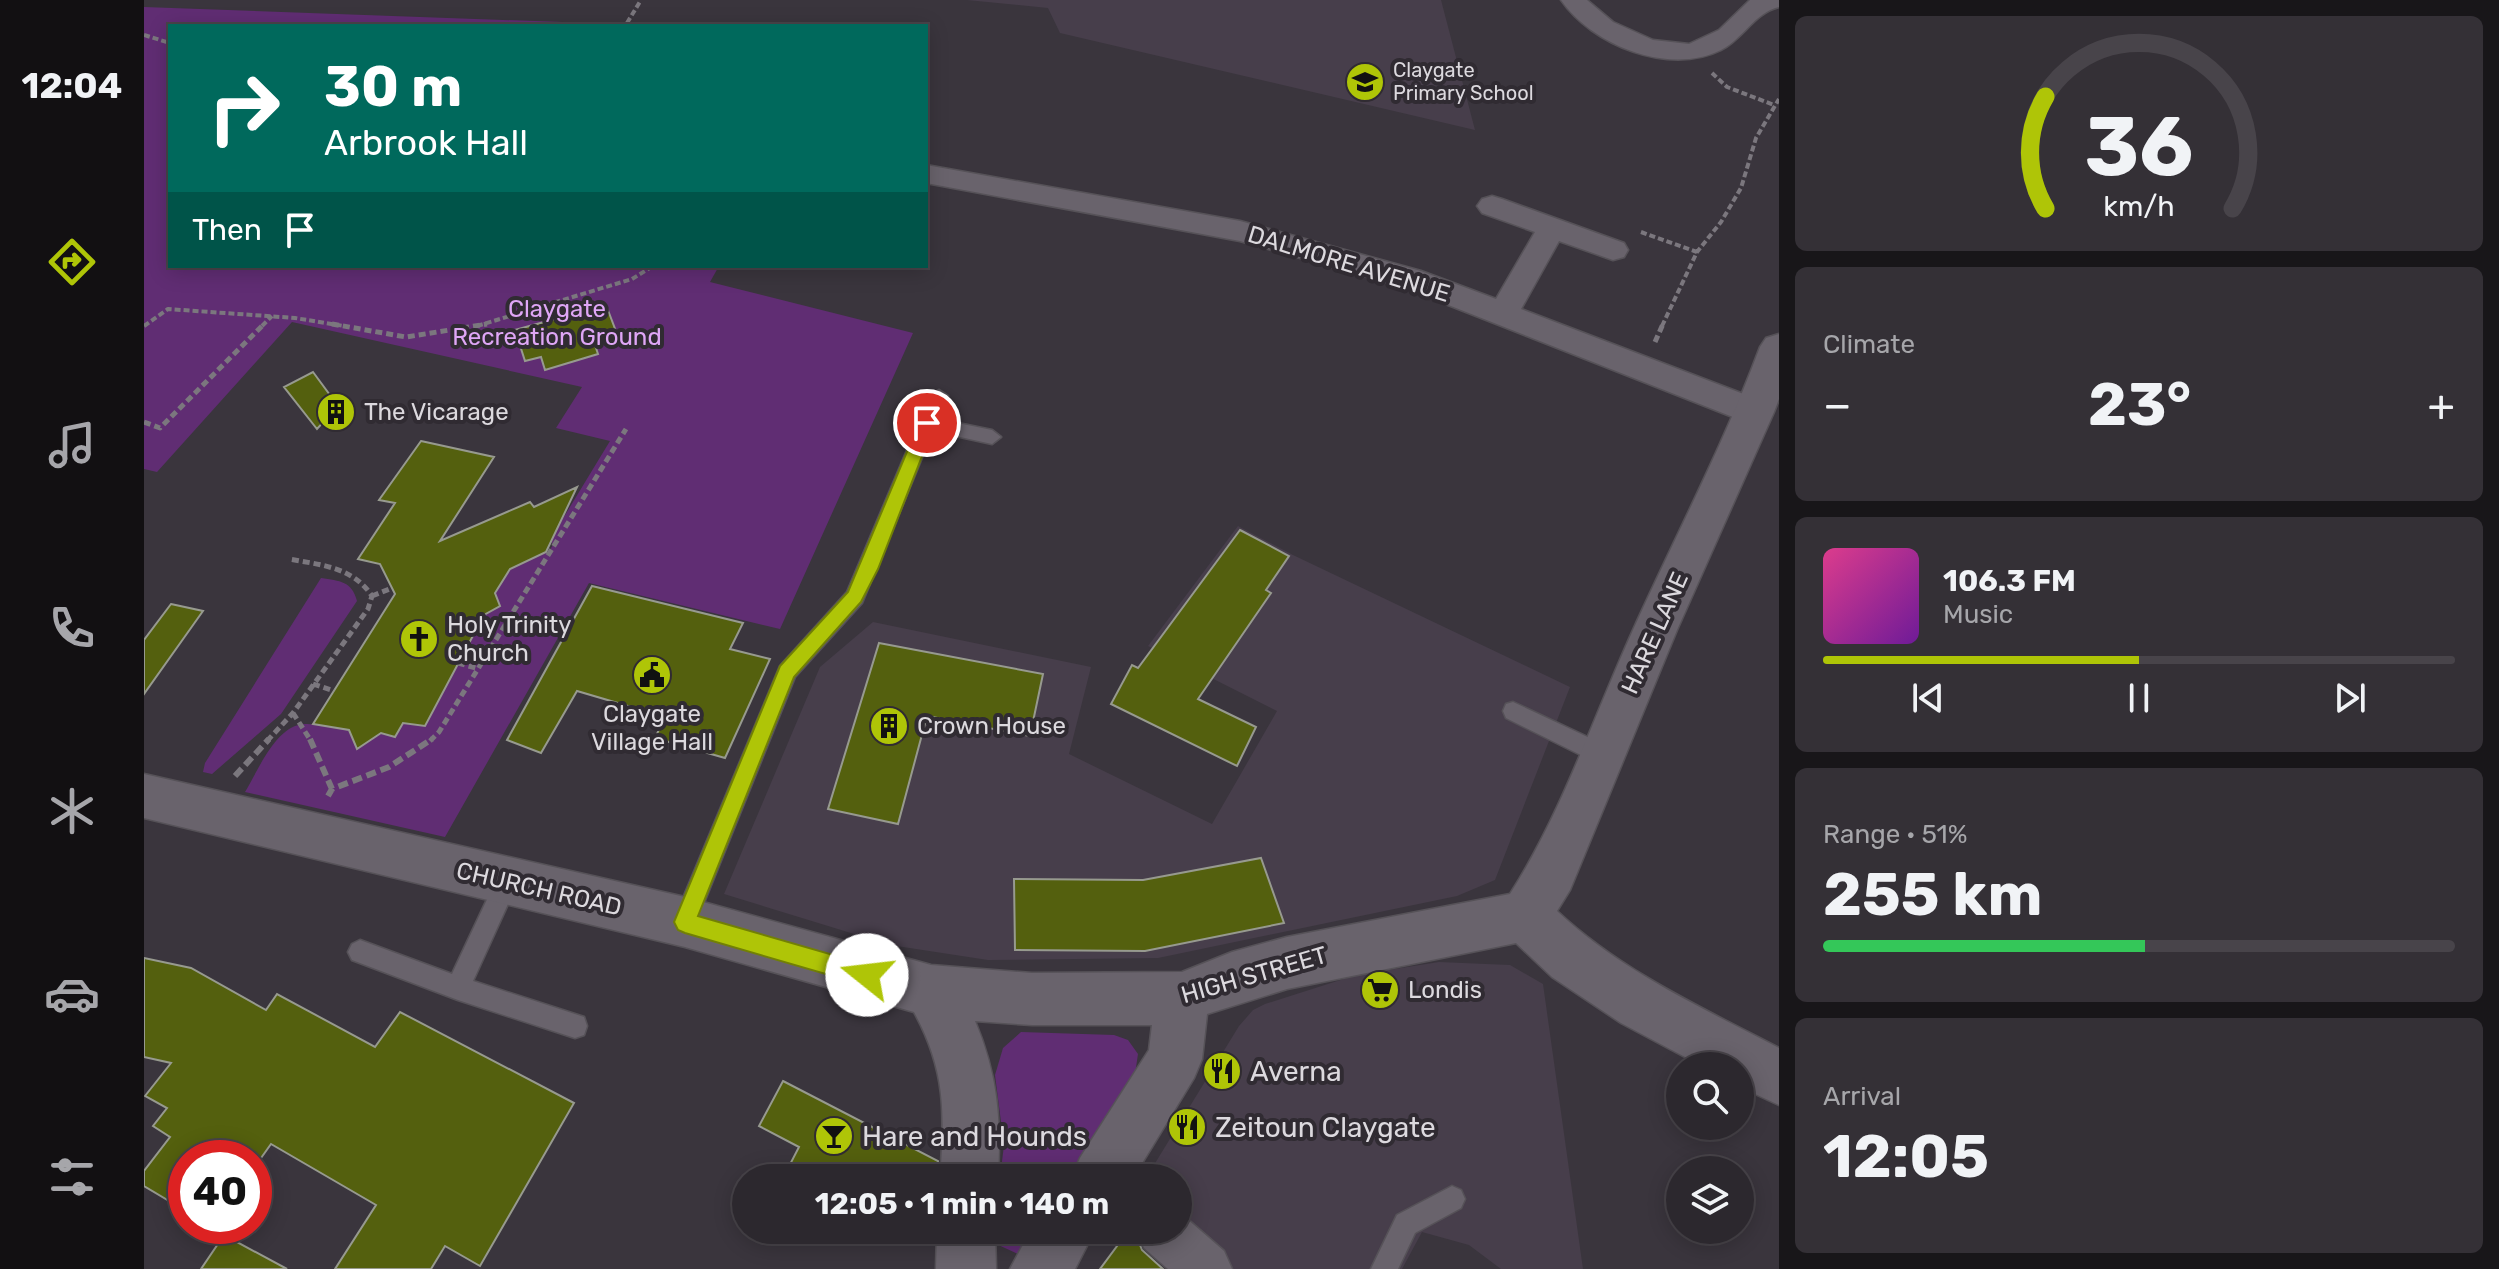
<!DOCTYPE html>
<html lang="en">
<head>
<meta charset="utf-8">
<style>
  :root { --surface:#2c282e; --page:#343036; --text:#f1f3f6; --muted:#a6a6aa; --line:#48444a; --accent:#afc507 }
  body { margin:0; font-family:Rubik,sans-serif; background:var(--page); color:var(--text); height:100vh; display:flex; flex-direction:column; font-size:30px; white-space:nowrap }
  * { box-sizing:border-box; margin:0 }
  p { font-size:26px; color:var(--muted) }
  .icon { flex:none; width:44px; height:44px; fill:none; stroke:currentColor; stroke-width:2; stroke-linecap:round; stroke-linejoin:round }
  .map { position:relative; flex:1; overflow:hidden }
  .panel { display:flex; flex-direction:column; gap:16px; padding:16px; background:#181619; width:720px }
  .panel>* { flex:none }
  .banner { position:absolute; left:24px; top:24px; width:760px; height:244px; border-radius:0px; box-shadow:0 4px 20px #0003,0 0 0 2px var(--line); background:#00695c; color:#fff; overflow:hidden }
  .fabs { position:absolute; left:1522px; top:1052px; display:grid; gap:16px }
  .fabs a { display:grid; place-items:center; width:88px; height:88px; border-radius:50%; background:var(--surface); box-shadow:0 4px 20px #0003,0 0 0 2px var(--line); font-size:40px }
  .speed { position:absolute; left:24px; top:1140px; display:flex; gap:16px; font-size:40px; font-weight:700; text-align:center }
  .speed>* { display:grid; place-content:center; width:104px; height:104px; border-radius:50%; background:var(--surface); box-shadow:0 4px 20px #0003,0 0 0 2px var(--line); line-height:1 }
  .speed .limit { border:12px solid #d22; background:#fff; color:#111 }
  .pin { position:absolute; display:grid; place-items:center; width:68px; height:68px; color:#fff; margin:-34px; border:4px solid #fff; border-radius:50%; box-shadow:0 2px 8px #0007 }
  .me { position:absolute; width:88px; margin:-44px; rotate:286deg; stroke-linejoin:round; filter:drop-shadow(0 0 6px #0008) }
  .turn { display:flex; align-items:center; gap:28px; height:168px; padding:0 24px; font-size:36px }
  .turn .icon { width:104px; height:104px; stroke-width:2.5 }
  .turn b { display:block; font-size:56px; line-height:68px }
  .then { display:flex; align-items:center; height:76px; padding:0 24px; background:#0003; gap:16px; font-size:30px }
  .big { font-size:60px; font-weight:700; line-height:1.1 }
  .panel .tile { flex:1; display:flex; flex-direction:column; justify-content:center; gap:12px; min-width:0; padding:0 28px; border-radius:12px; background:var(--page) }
  .panel .dial { align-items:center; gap:0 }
  .dial svg { height:208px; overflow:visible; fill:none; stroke:var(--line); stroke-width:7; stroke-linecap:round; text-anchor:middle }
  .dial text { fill:var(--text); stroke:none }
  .song { display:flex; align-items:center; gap:24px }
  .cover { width:96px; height:96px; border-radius:12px; background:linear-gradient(135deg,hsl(330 70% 55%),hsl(280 70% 35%)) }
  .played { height:8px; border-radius:4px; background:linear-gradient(90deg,var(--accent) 50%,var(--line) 50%) }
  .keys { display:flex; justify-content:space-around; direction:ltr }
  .heat { display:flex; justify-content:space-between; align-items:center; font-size:44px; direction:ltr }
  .charge { height:12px; border-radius:6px; background:linear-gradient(90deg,#34c759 51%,var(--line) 0) }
  .trip { position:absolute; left:588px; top:1164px; width:460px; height:80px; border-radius:40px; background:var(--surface); box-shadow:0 4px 20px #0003,0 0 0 2px var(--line); font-weight:700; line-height:80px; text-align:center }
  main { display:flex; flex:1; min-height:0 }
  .dock { display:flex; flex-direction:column; width:144px; justify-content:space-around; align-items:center; background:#121012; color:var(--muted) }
  .dock .icon { width:56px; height:56px }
  .dock .on { color:var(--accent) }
  .dock b { font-size:36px; color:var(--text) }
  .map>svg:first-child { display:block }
</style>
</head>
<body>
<main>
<nav class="dock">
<b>12:04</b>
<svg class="icon on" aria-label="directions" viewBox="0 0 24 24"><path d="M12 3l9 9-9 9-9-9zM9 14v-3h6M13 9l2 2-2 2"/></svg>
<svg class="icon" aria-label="music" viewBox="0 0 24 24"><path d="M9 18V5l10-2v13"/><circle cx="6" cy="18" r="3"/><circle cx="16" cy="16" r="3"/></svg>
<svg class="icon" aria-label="phone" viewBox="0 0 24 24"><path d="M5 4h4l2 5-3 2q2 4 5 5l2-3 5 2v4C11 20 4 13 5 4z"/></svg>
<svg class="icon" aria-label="climate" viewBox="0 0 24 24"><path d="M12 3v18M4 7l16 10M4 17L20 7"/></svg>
<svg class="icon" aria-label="car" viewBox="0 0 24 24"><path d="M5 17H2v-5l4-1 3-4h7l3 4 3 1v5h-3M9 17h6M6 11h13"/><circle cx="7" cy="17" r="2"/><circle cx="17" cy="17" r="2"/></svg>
<svg class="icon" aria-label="filters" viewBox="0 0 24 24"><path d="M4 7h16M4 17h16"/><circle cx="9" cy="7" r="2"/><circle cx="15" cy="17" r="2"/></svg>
</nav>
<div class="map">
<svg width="1635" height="1269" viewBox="0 0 1635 1269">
  <rect width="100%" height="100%" fill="#3a353d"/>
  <!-- built -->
  <path fill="#473e4b" d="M823,0h474l34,130 -415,-97 -12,-25z
    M1094,526l55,29 277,132 -75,193 -38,16 -299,62 -170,2 -98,-15 -166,-51 96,-227 53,-45 218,45 -22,87 143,70 65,-113 -129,-65z
    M1295,962l71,3 33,19 40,285h-82l-32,-24 -47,-13 -20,37h-187l-37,-39v-52h-32l93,-152 14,-16 12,-6 91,-29z"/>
  <!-- green -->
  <path fill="#602d73" d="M0,7l528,19h-502v240h549l-9,16 203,51 -133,296 -191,-46 -144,254 -200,-45c13,-21 32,-70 62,-68 22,1 27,6 48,-4l-6,12 5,10 11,2 14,-11 16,4 8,-14 22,3 59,-111 15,-9 -4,-13 15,-24 39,-18 4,-6 -7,-14 13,-6 51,-84 -54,-13 26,-41 -290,-65 -135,150 -13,-3z
    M177,578c19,3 31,3 36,23l-76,113 -69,60 -9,-2 2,-9z
    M877,1032l93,3 14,5 10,14 -3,20 -68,104h-67l4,-33 -9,-70 8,-27z
    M851,1230h38l-15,24 -24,-11z"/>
  <!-- building -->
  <path fill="#54600e" stroke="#979a8f" stroke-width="2" d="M462,305l11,29 -23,8 4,12 -53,16 -4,-13 -16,4 -10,-31z
    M169,372l25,34 -21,23 -33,-42z
    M277,441l73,16 -54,84 90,-39 4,5 43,-20 -31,65 -36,17 -15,24 5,13 -16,9 -59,111 -22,-3 -8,14 -14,-4 -24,16 -8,-19 -36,-6 82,-130 -15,-30 -22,-5 37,-56 -16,-3z
    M1096,530l49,26 -23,34 5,3 -73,106 58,28 -19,39 -126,-62 21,-39 6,3z
    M448,586l151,37 -13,26 40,10 -45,99 -70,-20 10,-21 -88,-26 -36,62 -34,-13z
    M27,604l32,7 -59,83v-54z
    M735,643l164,31 -13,62 -103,-20 -29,108 -70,-15z
    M1117,858l23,65 -139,28 -130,-1 -1,-71 129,1z
    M0,958l47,10 75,42 11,-16 98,53 25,-35 174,91 -94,163 -35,-20 -14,23h-96l41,-64 -105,-61 -10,14h-75v53l-42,-25v-15l26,-34 -17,-11 14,-18 -22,-12 26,-33 -27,-6z
    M639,1081l155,80 -1,17h-154l16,-31 -40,-21z
    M985,1230h5l8,20 21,19h-63z
    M80,1235l63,34h-86z"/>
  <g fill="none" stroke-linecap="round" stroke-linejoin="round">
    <defs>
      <path id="service" d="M795,390l9,6 -10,23 54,11 9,7 -9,7 -59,-13 -71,172 -67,74 -102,253 -8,3 -8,-3 -4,-8 107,-256 67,-74 83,-196z
        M1369,702l98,46 3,7 -3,7 -8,3 -8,-3 -89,-44 -3,-7 3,-7z
        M363,871l8,3 3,8 -45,99 111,36 3,9 -3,9 -9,3 -117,-38 -106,-40 -4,-8 4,-8 8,-4 92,34 47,-100z
        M1308,1186l9,4 4,9 -4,9 -46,25 -17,36h-27l26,-54z"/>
      <path id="minor" d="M1417,0h26l26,22 40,18 36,4 30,-14 31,-30h29v7c-25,6 -36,32 -58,43 -52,26 -129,-5 -160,-50z
        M782,165l314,56 181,50 75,28 39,-67 -53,-19 -5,-7 5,-7 10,-3 10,3 122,44 4,7 -4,7 -11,3 -54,-19 -38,68 246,94 5,9 -5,9 -12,4 -12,-4 -343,-135 -160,-45 -314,-58z
        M1034,1211l46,40 8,18h-64l-24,-21 -7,-18h41z"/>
      <path id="tertiary" d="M1635,334v65l-5,13 -97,218 -107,260 -13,21c64,60 145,97 222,137v57l-39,-18v-21h-38l-81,-43 -69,-46 -36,-34 -229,46 -80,25 -5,45 -8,19 -61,100h-62l9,-20 69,-108 3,-25h-120l-57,-4c23,55 26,98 23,157h-58c5,-64 6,-108 -26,-166l-229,-65 -541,-129v-44l541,123 246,68 101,8 150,-1 50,-20 55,-15 223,-43c52,-81 83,-176 123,-264 43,-95 91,-186 127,-283l6,-9z
        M793,1230h58l1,39h-60z
        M887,1230h64l-20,39h-65z"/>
    </defs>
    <!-- service casing -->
    <use href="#service" stroke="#565258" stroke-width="3"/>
    <!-- minor casing -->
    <use href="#minor" stroke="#565258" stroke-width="3"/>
    <!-- tertiary casing -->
    <use href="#tertiary" stroke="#565258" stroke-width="3"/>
    <!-- path-far2 -->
    <path stroke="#7b777e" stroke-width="4" stroke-dasharray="6 3" stroke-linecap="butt" d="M483,23l14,-23
      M0,35l26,8
      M1568,73l15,14 47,18
      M1497,232l56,20
      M0,326l24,-17 127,9 49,8
      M118,326l10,-10
      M333,326l155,-47 21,-13
      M1518,326l35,-74 24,-30 20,-34 15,-50 23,-39"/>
    <!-- path-far1 -->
    <path stroke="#7b777e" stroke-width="5" stroke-dasharray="7 4" stroke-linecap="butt" d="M188,324l74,13 81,-13
      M1511,342l8,-18
      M0,422l16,6 104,-104
      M228,596l20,-8
      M314,663l21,6
      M169,684l21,7
      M149,713l18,28
      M123,741l26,-28 75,-104 4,-13c-19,-29 -51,-31 -83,-37
      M286,741l9,-9 187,-303"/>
    <!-- path -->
    <path stroke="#7b777e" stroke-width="6" stroke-dasharray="10 5" stroke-linecap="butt" d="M166,739l22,50
      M91,776l34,-37
      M184,796l4,-7 57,-22 43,-28"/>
    <!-- service -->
    <use href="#service" fill="#69636c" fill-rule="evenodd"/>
    <!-- minor -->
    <use href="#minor" fill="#69636c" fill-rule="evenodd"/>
    <!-- tertiary -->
    <use href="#tertiary" fill="#69636c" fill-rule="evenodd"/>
  </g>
  <!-- route -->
  <path fill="#afc507" stroke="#728005" stroke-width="2" d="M783,417l8,6 -57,146 -17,33 -67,75 -96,239 177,51 3,8 -3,8 -8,3 -182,-53 -7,-3 -4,-8 106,-256 68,-74 71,-169z"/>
  <!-- icons -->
  <defs>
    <symbol id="school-disc" viewBox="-11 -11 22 22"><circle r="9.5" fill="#afc507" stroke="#302b32"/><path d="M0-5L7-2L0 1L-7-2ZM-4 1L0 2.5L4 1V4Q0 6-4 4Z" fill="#111"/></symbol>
    <symbol id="building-disc" viewBox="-11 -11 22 22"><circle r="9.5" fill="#afc507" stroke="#302b32"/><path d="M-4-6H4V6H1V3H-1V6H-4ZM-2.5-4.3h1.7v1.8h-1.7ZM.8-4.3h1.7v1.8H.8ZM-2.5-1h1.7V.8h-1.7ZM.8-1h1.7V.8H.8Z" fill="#111"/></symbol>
    <symbol id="church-disc" viewBox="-11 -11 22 22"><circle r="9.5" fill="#afc507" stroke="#302b32"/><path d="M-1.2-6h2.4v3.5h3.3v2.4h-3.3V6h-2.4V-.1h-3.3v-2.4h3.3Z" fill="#111"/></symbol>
    <symbol id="civic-disc" viewBox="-11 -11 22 22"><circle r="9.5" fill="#afc507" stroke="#302b32"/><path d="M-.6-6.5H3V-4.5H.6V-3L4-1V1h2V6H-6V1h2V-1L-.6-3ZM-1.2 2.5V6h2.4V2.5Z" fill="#111"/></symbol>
    <symbol id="supermarket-disc" viewBox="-11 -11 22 22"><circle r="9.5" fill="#afc507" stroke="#302b32"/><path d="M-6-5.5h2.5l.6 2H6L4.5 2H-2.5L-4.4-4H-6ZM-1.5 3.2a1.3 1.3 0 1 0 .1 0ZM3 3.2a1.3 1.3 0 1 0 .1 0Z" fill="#111"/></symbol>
    <symbol id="restaurant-disc" viewBox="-11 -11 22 22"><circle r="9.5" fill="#afc507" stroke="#302b32"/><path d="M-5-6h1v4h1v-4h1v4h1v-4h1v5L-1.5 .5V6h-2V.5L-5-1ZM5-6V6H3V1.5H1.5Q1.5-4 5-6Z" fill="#111"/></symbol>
    <symbol id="bar-disc" viewBox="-11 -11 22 22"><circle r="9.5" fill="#afc507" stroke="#302b32"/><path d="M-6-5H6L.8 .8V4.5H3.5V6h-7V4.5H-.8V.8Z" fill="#111"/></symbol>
  </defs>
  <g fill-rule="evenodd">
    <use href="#school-disc" x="1199" y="60" width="44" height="44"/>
    <use href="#building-disc" x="170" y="390" width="44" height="44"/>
    <use href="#church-disc" x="253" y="617" width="44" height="44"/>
    <use href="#civic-disc" x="486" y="653" width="44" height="44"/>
    <use href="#building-disc" x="723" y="704" width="44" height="44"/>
    <use href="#supermarket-disc" x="1214" y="968" width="44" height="44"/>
    <use href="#restaurant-disc" x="1056" y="1049" width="44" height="44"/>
    <use href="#restaurant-disc" x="1021" y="1105" width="44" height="44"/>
    <use href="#bar-disc" x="668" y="1114" width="44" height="44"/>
  </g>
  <g text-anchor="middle" stroke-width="8" stroke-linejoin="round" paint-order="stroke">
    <!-- far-poi labels -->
    <g font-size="20" fill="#dcd9de" stroke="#302b32" text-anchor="start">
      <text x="1249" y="77">Claygate<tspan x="1249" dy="23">Primary School</tspan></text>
    </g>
    <!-- street labels -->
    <g font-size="24" fill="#dcd9de" stroke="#302b32">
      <text transform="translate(1205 264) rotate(17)" y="8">DALMORE AVENUE</text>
      <text transform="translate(1511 633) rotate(-66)" y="8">HARE LANE</text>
      <text transform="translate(395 889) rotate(13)" y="8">CHURCH ROAD</text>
      <text transform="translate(1110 975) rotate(-16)" y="8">HIGH STREET</text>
    </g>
    <!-- park labels -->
    <g font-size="24" fill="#dfa6f6" stroke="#302b32">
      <text x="413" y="317">Claygate<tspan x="413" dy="28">Recreation Ground</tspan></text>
    </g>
    <!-- poi labels -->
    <g font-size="24" fill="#dcd9de" stroke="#302b32" text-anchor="start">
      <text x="220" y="420">The Vicarage</text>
      <text x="303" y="633">Holy Trinity<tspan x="303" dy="28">Church</tspan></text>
      <text x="508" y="722" text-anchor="middle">Claygate<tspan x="508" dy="28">Village Hall</tspan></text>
      <text x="773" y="734">Crown House</text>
      <text x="1264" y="998">Londis</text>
    </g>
    <!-- near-poi labels -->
    <g font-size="28" fill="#dcd9de" stroke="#302b32" text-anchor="start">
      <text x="1106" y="1081">Averna</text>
      <text x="1071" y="1137">Zeitoun Claygate</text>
      <text x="718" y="1146">Hare and Hounds</text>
    </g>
  </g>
</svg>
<div class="fabs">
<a><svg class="icon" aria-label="search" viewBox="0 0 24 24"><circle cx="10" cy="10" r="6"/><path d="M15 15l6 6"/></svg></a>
<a><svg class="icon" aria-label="layers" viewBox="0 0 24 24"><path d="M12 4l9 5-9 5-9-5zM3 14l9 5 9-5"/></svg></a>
</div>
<div class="speed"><div class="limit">40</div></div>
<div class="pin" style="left:783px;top:423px;background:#d93025"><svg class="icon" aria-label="arrive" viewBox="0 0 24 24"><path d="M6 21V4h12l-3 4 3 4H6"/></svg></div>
<svg class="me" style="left:723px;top:975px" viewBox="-20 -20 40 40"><circle r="19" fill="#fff"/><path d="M0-13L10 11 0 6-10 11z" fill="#afc507"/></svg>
<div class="trip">12:05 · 1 min · 140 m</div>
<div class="banner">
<div class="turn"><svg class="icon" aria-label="right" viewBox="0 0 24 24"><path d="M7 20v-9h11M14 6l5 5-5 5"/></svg><div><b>30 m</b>Arbrook Hall</div></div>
<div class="then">Then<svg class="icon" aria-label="arrive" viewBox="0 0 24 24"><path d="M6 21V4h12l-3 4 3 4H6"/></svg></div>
</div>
</div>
<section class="panel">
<div class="tile dial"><svg viewBox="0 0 100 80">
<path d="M14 69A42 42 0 1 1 86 69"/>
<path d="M14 69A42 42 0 0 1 14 26" stroke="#afc507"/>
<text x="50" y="56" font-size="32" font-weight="700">36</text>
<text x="50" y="72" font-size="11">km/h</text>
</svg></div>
<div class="tile"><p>Climate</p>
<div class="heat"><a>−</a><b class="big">23°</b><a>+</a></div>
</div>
<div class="tile">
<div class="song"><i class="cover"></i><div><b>106.3 FM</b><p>Music</p></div></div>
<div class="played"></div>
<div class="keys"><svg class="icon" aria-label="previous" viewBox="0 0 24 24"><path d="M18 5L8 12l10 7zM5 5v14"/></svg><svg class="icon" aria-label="pause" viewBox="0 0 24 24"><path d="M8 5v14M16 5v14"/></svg><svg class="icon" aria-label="next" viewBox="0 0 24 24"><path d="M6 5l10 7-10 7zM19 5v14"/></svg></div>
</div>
<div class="tile"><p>Range · 51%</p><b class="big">255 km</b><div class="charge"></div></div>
<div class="tile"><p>Arrival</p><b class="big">12:05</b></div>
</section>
</main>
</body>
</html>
